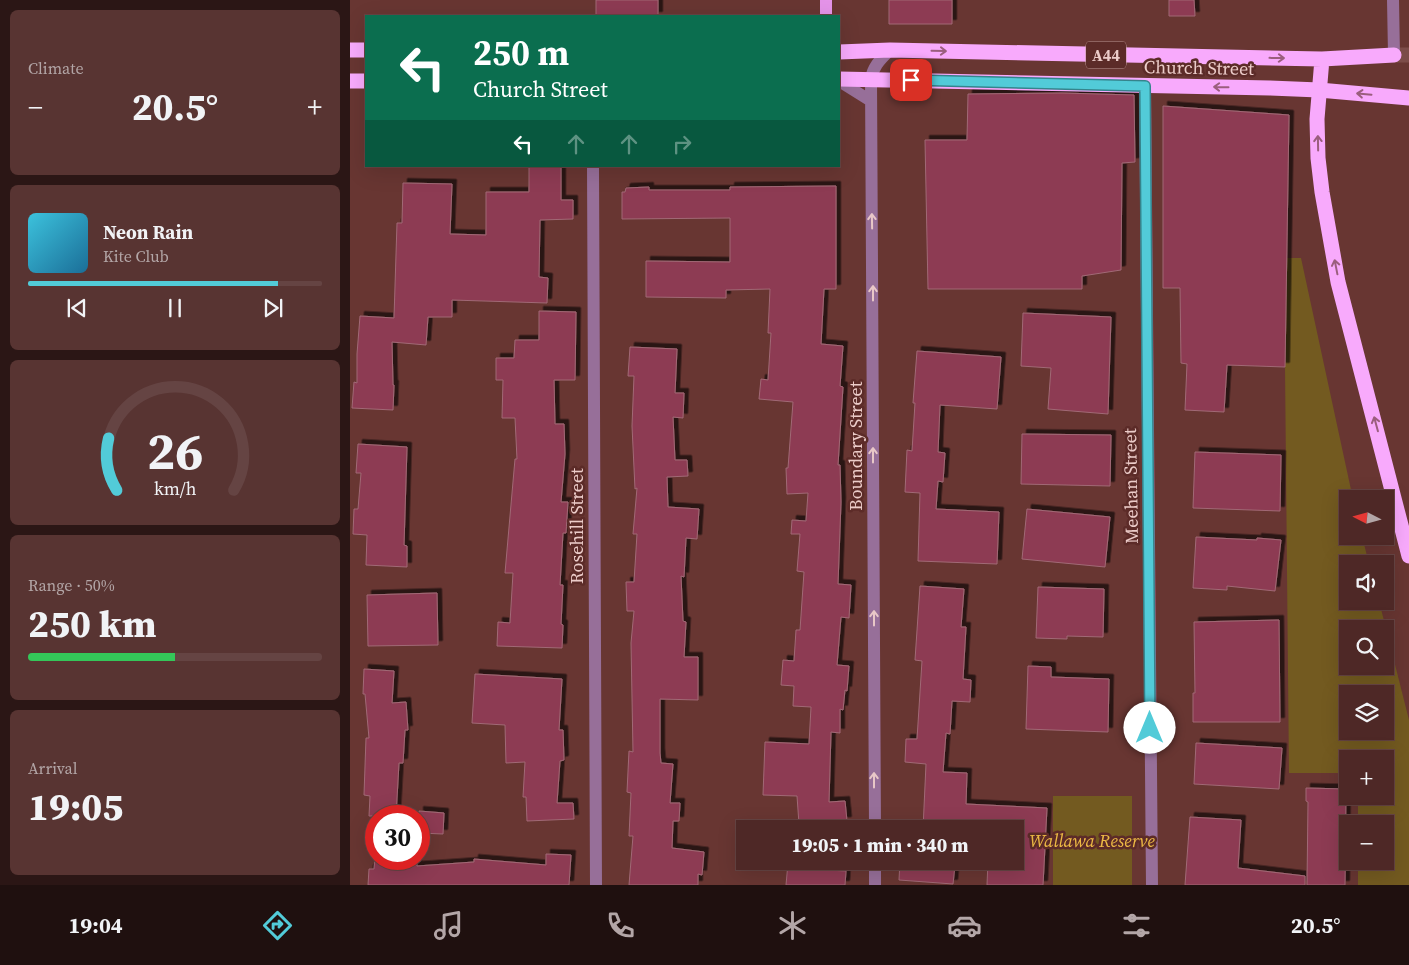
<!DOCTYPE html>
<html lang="en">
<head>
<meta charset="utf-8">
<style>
  :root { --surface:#4e2826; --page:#583432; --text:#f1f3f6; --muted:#b3a6a7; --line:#654443; --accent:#52cbd8 }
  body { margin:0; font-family:"Source Serif 4",serif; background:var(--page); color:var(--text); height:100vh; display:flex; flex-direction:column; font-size:19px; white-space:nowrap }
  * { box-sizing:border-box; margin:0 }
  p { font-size:16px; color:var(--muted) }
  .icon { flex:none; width:28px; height:28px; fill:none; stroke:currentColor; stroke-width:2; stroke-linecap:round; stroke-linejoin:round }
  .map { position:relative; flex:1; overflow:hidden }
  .details { display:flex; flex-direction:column; gap:10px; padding:10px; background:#2b1615; width:350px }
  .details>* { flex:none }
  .banner { position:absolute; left:15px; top:15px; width:475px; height:152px; border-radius:0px; box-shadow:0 5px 20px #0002,0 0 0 1px var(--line); background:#0b6e4f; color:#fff; overflow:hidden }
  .needle { width:32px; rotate:276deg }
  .fabs { position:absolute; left:989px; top:490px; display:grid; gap:10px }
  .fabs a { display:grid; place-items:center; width:55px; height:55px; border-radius:0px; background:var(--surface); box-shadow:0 5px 20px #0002,0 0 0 1px var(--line); font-size:25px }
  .speed { position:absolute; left:15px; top:805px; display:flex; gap:10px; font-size:25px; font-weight:700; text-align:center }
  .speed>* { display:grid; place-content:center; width:65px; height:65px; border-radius:50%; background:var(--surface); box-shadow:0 5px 20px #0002,0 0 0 1px var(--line); line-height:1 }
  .speed .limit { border:8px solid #d22; background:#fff; color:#111 }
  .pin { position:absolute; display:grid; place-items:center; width:42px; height:42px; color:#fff; margin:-21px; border-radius:10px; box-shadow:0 2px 8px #0006 }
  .me { position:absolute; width:55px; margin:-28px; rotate:0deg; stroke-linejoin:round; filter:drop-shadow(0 0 4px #0008) }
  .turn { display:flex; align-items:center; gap:18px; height:105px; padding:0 25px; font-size:22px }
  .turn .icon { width:65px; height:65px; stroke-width:2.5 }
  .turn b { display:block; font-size:35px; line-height:42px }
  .lanes { display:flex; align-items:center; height:48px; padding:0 25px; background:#0003; justify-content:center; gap:25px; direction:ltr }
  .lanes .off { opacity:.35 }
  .big { font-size:38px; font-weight:800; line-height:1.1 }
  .details .card { flex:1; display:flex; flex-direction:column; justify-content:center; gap:8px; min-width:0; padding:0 18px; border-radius:8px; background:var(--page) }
  .details .dial { align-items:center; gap:0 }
  .dial svg { height:130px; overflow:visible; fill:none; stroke:var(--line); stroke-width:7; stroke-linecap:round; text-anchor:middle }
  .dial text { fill:var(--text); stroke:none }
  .song { display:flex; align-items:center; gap:15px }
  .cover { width:60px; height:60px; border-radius:8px; background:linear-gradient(135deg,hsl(190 70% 55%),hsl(200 70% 35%)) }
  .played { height:5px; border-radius:2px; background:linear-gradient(90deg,var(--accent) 85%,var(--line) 85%) }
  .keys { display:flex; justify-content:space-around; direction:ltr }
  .heat { display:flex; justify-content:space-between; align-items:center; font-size:28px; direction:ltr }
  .charge { height:8px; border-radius:4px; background:linear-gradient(90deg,#34c759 50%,var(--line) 0) }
  .trip { position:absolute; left:386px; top:820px; width:288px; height:50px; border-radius:0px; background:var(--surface); box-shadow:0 5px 20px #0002,0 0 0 1px var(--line); font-weight:800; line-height:50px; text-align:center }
  .dock { display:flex; height:80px; justify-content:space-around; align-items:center; background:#1f100f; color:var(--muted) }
  .dock .icon { width:35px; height:35px }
  .dock .selected { color:var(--accent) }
  .dock b { font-size:22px; color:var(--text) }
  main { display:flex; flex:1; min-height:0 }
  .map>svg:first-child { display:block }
</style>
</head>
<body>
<main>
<section class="details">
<div class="card"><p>Climate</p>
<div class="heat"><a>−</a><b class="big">20.5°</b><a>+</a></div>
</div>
<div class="card">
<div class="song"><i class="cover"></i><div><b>Neon Rain</b><p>Kite Club</p></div></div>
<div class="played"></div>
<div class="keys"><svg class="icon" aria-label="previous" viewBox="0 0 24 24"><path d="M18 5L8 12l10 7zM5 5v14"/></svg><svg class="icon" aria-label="pause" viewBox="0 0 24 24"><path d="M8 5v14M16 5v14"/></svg><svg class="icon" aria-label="next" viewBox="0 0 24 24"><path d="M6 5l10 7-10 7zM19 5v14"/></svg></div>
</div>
<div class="card dial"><svg viewBox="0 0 100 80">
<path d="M14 69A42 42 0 1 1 86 69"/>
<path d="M14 69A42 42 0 0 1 9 37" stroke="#52cbd8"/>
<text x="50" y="56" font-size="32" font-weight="700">26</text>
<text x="50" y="72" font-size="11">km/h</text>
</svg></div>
<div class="card"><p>Range · 50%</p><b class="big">250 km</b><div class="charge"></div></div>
<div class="card"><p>Arrival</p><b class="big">19:05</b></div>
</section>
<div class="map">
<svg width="1059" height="885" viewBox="0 0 1059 885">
  <defs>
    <filter id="shadow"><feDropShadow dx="4.5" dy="-4.5" stdDeviation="0" flood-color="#0009"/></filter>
  </defs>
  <rect width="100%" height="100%" fill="#683632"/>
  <!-- green -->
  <path fill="#735a20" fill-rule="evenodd" d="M936,258h15l52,241h-5v37h14l7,28h-21v37h31l30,119v165h-51v-24h27v-37h-27v-28h27v-37h-37l-1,14h-58l-4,-406zM998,629h37v37h-37zM998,694h37v37h-37z
    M703,796h79v89h-79z"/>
  <!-- building -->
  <path fill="#8d3b52" stroke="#a16976" filter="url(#shadow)" d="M246,0h62v16h-62z
    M539,0h63v24h-63z
    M819,0h25l1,16h-26z
    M712,93l72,2 1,67 -13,1 -1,107 -39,6v13h-154l-3,-149h42l1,-46z
    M813,106l126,9 -4,252 -58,-2 -3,47 -39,-2 2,-46 -6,-1 -1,-75h-17z
    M179,166h32v34h12v19l-33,1 -1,57 9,1 -1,25 -95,-3v17h-24l-2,28 -34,-3 1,43h1l-1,25 -41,-2 2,-26 3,1v-29l3,-38 34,2 3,-95h5l1,-40 49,1 -2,50 36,1v-43h43z
    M486,186v103h-12l-3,55 22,2 -3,40 3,1 -5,78h2l1,37 -3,82 13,1 -2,33 -8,-1 -4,48 12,1 -2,25 -2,-1 -2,20 -3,-1v24l-9,-1 -2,70 16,-1 2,20 -48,3 -2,-28 -34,-1 2,-53 44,2 2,-37 -18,-1 1,-20 -13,-1 2,-25 11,1 2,-31h4l4,-58 -7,-1 3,-37h-9l1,-14 14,1 2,-28 -21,1 -1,-26h2l5,-66 -34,-3 2,-20 7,1 3,-47h-3l2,-44 -44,1v8l-80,-1v-36l84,1v-44l-108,1v-27h3l1,-4 23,-1v3h81v-3z
    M189,311l37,1 -1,68h-21l1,44h9l1,30 -4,48h7l-2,31h-3l-3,52h3l-2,39 2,1 -1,23 -65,-2 1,-24 12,1 3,-50h-8l10,-114h2l-2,-41h-13l1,-38h-7v-22h18l1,-18h24z
    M673,313l88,4 -3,97 -60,-5 3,-41 -30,-2z
    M280,347l47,2 -2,44h9l-1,25 -10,-1 2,43h12l1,16 -21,1 1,30 31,2 -2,30 -11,-1 -2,39 -3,-1 2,45 3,1 -2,35h14v43l-38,-1v54l1,10 12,1 -3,39h10l-1,18h-6l-1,27 32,4 -2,23 -4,-1v11h-69l4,-49h-4l2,-43 -4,-1 2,-41 4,1 -2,-109 3,-32h-7l-1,-29h8l3,-48h-4l4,-46 -2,1 -3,-63 2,-50h-6z
    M567,351l84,6 -4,52 -57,-4 -2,47 7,1 -2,29 -5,-1 -2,28 63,3 -2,52 -79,-3 2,-68 -15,-1 2,-42 5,1 3,-48h-2z
    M672,434l89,1 -1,51 -89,-2z
    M8,444l49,3 -3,98 3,1v21l-41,-2 1,-30 -14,-1 1,-25h4l3,-36h-5z
    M845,452l86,3 -1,56 -87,-3z
    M677,509l83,8 -5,50 -83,-8z
    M846,537l61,3v-2l24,2 -6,51 -48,-5v4l-34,-2z
    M570,586l44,3 -3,38h5l-3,52 8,1 -1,22 -18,-1 -2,33 -4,-1 -3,39 24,1 -1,31 81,4 -4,77h-56l1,-24h27v-32h-92l3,-65 -21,-2 1,-23h11l5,-78 -7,-1z
    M688,587l66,2 -1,48 -36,-1v3l-31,-1z
    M87,593l1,52 -70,1 -1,-51z
    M929,620l1,102h-87v-29h2l-1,-71z
    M678,666l23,1v10l58,2 -1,53 -82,-3z
    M14,669l30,2 -2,32 14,-1 2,28h-3l-2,33h-4l-3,53h-27l1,-20 -6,-1 2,-57h3l-4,-44h-2z
    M125,674l87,5 -3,51h4l1,30 -4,1 -3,42h16l1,16 -47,2 -1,-24h-3l2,-35 -19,1 -1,-38 -33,-2z
    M846,743l86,5 -3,41 -85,-5z
    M956,788l40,1 -1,96h-38l1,-83 -2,-1z
    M69,811l25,2 -1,21 -24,-1z
    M840,817l51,3 -3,48 67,8v9h-120z
    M196,854l25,1 -2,30h-201l1,-16h5l1,-10h41l1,7 57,-4v-3l72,6z
    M550,861l55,4 -2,19 -54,-4z
    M438,863l21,2 -1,4 38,2 -1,14h-59z"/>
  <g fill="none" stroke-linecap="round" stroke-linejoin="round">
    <!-- highway-tunnel -->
    <path stroke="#7c4c49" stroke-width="15" stroke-dasharray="15 8" stroke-linecap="butt" d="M1044,55h15"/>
    <!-- minor -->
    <path stroke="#976f99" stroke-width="12" d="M1043,0l1,55
      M489,81l32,20
      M795,86l7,799
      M243,166l3,719
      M525,829l-4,-750c2,-13 10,-20 19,-29
      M525,861v24"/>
    <!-- major -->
    <path stroke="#e493e8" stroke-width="12" d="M476,0v16"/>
    <!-- highway -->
    <path stroke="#f8aafc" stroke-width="15" d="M0,50h16
      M489,52l51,-2 432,9 72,-4
      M972,59l-5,60 1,39 4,34 16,90 71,274
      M489,79l431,9 49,2 90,8
      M0,81h16"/>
  </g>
  <!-- one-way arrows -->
  <defs><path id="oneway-shaft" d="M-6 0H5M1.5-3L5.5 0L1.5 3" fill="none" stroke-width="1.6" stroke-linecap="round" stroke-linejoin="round" transform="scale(1.25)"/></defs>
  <g stroke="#9a5e7d">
    <use href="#oneway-shaft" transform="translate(589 51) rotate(1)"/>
    <use href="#oneway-shaft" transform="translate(927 58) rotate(1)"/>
    <use href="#oneway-shaft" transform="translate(871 87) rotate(-179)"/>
    <use href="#oneway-shaft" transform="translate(1014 94) rotate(-175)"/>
    <use href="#oneway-shaft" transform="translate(968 143) rotate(-91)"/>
    <use href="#oneway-shaft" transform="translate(986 267) rotate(-101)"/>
    <use href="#oneway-shaft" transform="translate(1026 424) rotate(-105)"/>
  </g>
  <g stroke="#e8c7c7">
    <use href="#oneway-shaft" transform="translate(522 221) rotate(-91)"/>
    <use href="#oneway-shaft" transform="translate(523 293) rotate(-90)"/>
    <use href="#oneway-shaft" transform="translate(523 455) rotate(-90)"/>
    <use href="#oneway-shaft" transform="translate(524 618) rotate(-90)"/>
    <use href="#oneway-shaft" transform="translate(524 780) rotate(-90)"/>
  </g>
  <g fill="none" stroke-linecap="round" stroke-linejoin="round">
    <defs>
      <path id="route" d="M561,80l234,6 5,642"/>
    </defs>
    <!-- route casing -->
    <use href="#route" stroke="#35848c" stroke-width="12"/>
    <!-- route -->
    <use href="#route" stroke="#52cbd8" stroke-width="9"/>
  </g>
  <g text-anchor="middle" stroke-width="5" stroke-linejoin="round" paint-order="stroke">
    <!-- shield labels -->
    <rect fill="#5c2b28" stroke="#c19c99" stroke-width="1" x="736" y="41.5" width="40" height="27" rx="4"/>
    <g font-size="16" font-weight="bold" fill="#ecccc9">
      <text x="756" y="61">A44</text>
    </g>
    <!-- street labels -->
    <g font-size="18" fill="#ecccc9" stroke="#5c2b28">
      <text transform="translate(849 68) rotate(1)" y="6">Church Street</text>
      <text transform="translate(506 446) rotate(-90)" y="6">Boundary Street</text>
      <text transform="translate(781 486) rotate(-91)" y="6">Meehan Street</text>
      <text transform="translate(227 526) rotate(-90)" y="6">Rosehill Street</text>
    </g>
    <!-- park labels -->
    <g font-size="18" font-style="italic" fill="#edba44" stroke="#5c2b28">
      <text x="742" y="847">Wallawa Reserve</text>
    </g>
  </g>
</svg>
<div class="fabs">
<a><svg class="needle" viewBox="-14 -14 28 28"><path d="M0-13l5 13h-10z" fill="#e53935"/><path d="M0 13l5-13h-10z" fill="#b3a6a7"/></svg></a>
<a><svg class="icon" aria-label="sound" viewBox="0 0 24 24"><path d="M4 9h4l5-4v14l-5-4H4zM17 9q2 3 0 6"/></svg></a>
<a><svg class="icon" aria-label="search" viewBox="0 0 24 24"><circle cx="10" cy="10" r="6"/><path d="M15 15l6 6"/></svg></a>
<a><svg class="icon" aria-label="layers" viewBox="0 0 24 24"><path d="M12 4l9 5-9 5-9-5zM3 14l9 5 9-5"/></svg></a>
<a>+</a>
<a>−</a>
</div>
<div class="speed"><div class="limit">30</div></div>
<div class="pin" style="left:561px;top:80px;background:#d93025"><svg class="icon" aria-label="arrive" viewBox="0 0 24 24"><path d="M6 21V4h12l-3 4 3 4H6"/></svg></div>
<svg class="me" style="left:800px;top:728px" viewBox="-20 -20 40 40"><circle r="19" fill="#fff"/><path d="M0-13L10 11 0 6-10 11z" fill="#52cbd8"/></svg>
<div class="trip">19:05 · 1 min · 340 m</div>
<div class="banner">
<div class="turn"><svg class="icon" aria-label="left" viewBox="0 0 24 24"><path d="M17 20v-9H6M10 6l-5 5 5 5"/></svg><div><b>250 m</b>Church Street</div></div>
<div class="lanes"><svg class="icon" aria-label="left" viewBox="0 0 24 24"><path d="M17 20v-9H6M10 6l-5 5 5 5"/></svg><svg class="icon off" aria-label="ahead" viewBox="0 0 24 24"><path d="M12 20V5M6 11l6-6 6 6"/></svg><svg class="icon off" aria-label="ahead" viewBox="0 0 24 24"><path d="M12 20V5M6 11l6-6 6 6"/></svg><svg class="icon off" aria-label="right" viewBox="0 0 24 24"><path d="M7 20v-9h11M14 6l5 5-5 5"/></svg></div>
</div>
</div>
</main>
<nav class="dock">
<b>19:04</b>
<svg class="icon selected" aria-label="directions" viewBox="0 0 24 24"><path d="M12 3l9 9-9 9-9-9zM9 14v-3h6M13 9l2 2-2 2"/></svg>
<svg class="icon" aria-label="music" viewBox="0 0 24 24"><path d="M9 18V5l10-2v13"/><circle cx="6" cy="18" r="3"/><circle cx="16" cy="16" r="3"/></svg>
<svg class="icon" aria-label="phone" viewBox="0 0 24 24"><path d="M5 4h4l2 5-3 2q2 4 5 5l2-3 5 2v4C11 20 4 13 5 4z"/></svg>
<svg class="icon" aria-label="climate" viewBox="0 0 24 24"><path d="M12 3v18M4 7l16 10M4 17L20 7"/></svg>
<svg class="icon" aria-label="car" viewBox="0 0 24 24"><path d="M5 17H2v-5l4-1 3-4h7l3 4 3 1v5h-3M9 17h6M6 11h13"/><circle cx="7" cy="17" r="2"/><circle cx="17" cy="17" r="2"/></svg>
<svg class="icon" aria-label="filters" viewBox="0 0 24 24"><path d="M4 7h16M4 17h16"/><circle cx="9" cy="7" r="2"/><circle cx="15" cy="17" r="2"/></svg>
<b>20.5°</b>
</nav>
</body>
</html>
